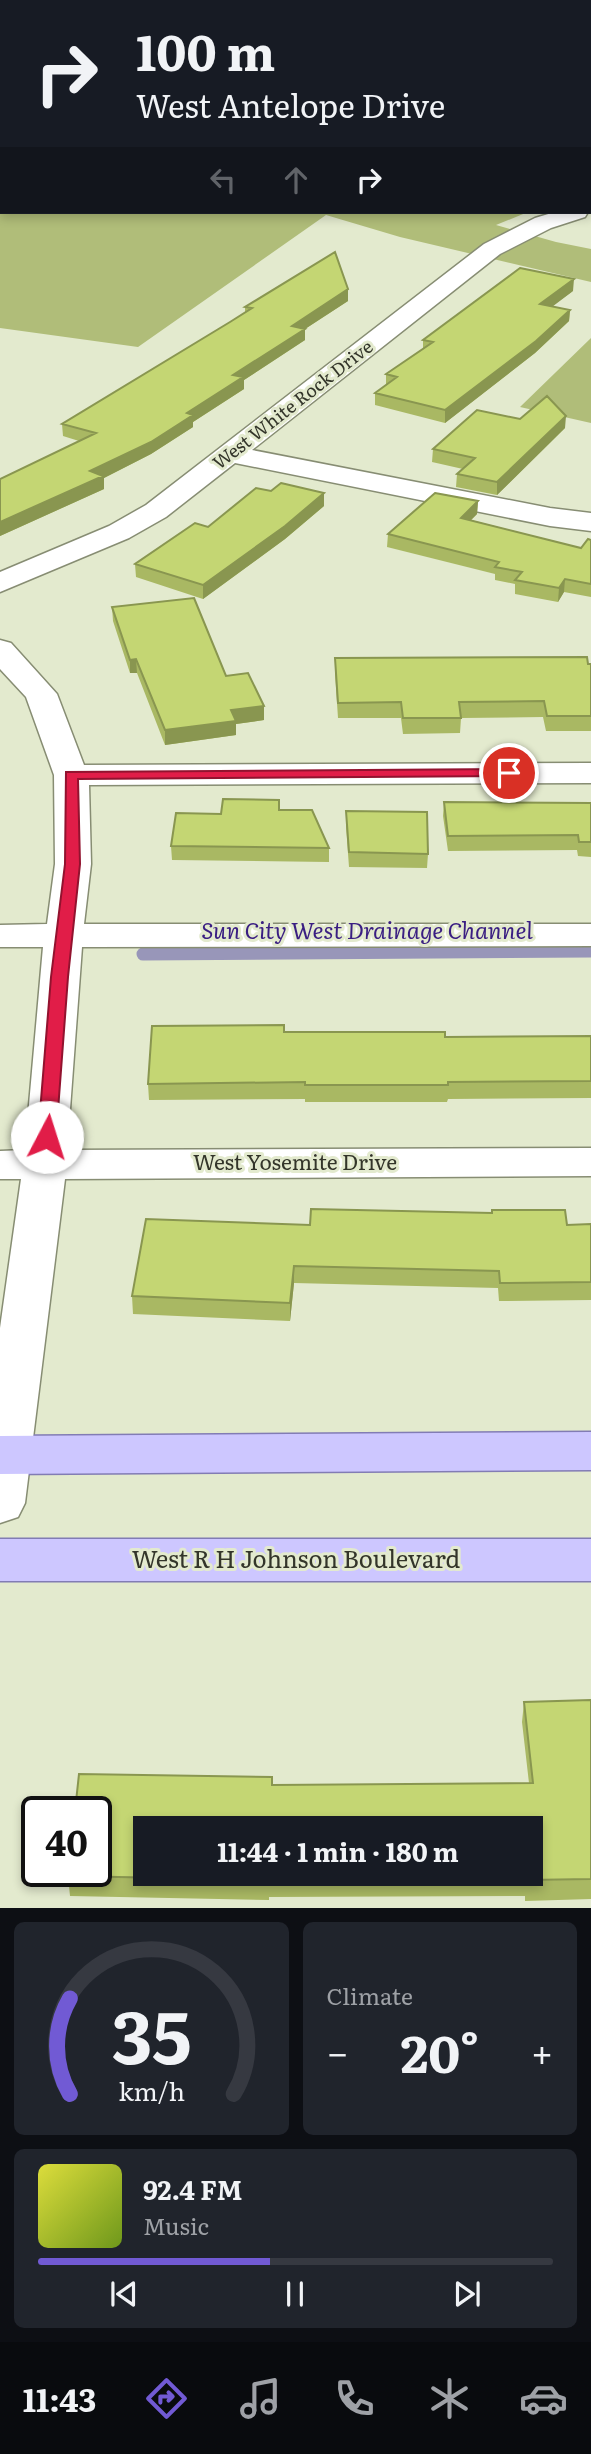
<!DOCTYPE html>
<html lang="en">
<head>
<meta charset="utf-8">
<style>
  :root { --surface:#171b24; --page:#20242c; --text:#f1f3f6; --muted:#9ea1a6; --line:#363941; --accent:#715ad4 }
  body { margin:0; font-family:Literata,serif; background:var(--page); color:var(--text); height:100vh; display:flex; flex-direction:column; font-size:26px; white-space:nowrap }
  * { box-sizing:border-box; margin:0 }
  p { font-size:23px; color:var(--muted) }
  .icon { flex:none; width:38px; height:38px; fill:none; stroke:currentColor; stroke-width:2; stroke-linecap:round; stroke-linejoin:round }
  .map { position:relative; height:1908px; overflow:hidden }
  .details { display:flex; flex-direction:column; gap:14px; padding:14px; background:#0d0f14; flex:1 }
  .details>* { flex:none }
  .hud { position:absolute; left:0px; top:0px; width:592px; height:214px; box-shadow:0 4px 10px #0003; background:#171b24; color:var(--text); overflow:hidden }
  .speed { position:absolute; left:21px; top:1796px; display:flex; gap:14px; font-size:35px; font-weight:700; text-align:center }
  .speed>* { display:grid; place-content:center; width:91px; height:91px; border-radius:50%; background:var(--surface); box-shadow:0 4px 10px #0003; line-height:1 }
  .speed .limit { border:4px solid #111; border-radius:10px; background:#fff; color:#111 }
  .pin { position:absolute; display:grid; place-items:center; width:60px; height:60px; color:#fff; margin:-30px; border:4px solid #fff; border-radius:50%; box-shadow:0 2px 7px #0007 }
  .me { position:absolute; width:77px; margin:-38px; rotate:5deg; stroke-linejoin:round; filter:drop-shadow(0 0 5px #0008) }
  .turn { display:flex; align-items:center; gap:24px; height:147px; padding:0 21px; font-size:32px }
  .turn .icon { width:91px; height:91px; stroke-width:2.5 }
  .turn b { display:block; font-size:49px; line-height:60px }
  .lanes { display:flex; align-items:center; height:66px; padding:0 21px; background:#0003; justify-content:center; gap:35px; direction:ltr }
  .lanes .off { opacity:.35 }
  .big { font-size:52px; font-weight:700; line-height:1.1 }
  .details .card { flex:1; display:flex; flex-direction:column; justify-content:center; gap:10px; min-width:0; padding:0 24px; border-radius:10px; background:var(--page) }
  .details .dial { align-items:center; gap:0 }
  .dial svg { height:182px; overflow:visible; fill:none; stroke:var(--line); stroke-width:7; stroke-linecap:round; text-anchor:middle }
  .dial text { fill:var(--text); stroke:none }
  .song { display:flex; align-items:center; gap:21px }
  .cover { width:84px; height:84px; border-radius:10px; background:linear-gradient(135deg,hsl(60 70% 55%),hsl(80 70% 35%)) }
  .played { height:7px; border-radius:4px; background:linear-gradient(90deg,var(--accent) 45%,var(--line) 45%) }
  .keys { display:flex; justify-content:space-around; direction:ltr }
  .heat { display:flex; justify-content:space-between; align-items:center; font-size:38px; direction:ltr }
  .details .tiles { flex:1; display:grid; gap:14px; grid-template-columns:1fr 1fr }
  .card:last-child { grid-column:span 2 }
  .trip { position:absolute; left:133px; top:1816px; width:410px; height:70px; border-radius:0px; background:var(--surface); box-shadow:0 4px 10px #0003; font-weight:700; line-height:70px; text-align:center }
  .tabs { display:flex; height:112px; justify-content:space-around; align-items:center; background:#090b0e; color:var(--muted) }
  .tabs .icon { width:49px; height:49px }
  .tabs .selected { color:var(--accent) }
  .tabs b { font-size:32px; color:var(--text) }
  .map>svg:first-child { display:block }
</style>
</head>
<body>
<div class="map">
<svg width="591" height="1908" viewBox="0 0 591 1908">
  <rect width="100%" height="100%" fill="#e3eace"/>
  <!-- green -->
  <path fill="#b0bd79" d="M0,0l57,2h-55v210h526l-32,13 60,17 35,7v33l-191,-45 -74,-22 -188,132 -138,-19z
    M591,338v85l-71,-16z"/>
  <g fill="none" stroke-linecap="round" stroke-linejoin="round">
    <!-- stream -->
    <path stroke="#9896b9" stroke-width="13" d="M143,954l448,-3"/>
    <defs>
      <path id="minor" d="M555,212h33l-3,5 -34,11 -51,26 -248,196 298,58 41,5v18l-41,-5 -315,-63 -69,54 -37,21 -129,54v-20l109,-46 37,-21 338,-261 51,-26z
        M0,640l11,3 46,51 27,71 507,-2v20l-502,2 2,79 -7,60h507v22l-509,1 -15,203 524,-2v28l-526,3 -40,324 -7,14 -18,6v-195l21,-149h-21v-28l25,-1 18,-203h-43v-22l47,-1 8,-60 -1,-89 -28,-78 -26,-28z"/>
      <path id="major" d="M591,1432v38l-591,4v-38z
        M0,1539h591v42h-591z"/>
    </defs>
    <!-- minor casing -->
    <use href="#minor" stroke="#878d73" stroke-width="3"/>
    <!-- major casing -->
    <use href="#major" stroke="#827cb4" stroke-width="3"/>
    <!-- minor -->
    <use href="#minor" fill="#fff" fill-rule="evenodd"/>
    <!-- major -->
    <use href="#major" fill="#cdc7ff" fill-rule="evenodd"/>
  </g>
  <!-- wall -->
  <path fill="#a9b863" d="M573,291l-21,15 18,4 -1,11 -34,32 -90,70 -70,-18v-12l11,-8v-11l37,-25v-9z
    M348,301l-43,28v11l-61,40v9l-51,33v5l-42,27 -47,24v11l-104,47v-57l79,-38 -16,-5 -1,-12 183,-111v-6z
    M565,428l-68,67 -41,-8 1,-13 6,-5 -31,-7 1,-13z
    M478,501l-1,13 -6,6 110,28 10,-8v57l-27,-5 -6,10 -43,-8v-10l-20,-4v-6l-108,-27 1,-13z
    M324,506l-39,33 -82,60 -67,-22 -1,-13 73,-37z
    M112,607l114,69 38,44 -28,4v11l-71,10 -28,-72h-7l-17,-52z
    M335,658l256,6v67h-45l-3,-14 -82,1 -1,15 -57,1 -2,-16h-63l-3,-45z
    M279,800v10l50,38v14l-157,-2 -1,-14 50,-32z
    M444,802l147,1v54l-13,-1 -1,-6 -129,1 -5,-35z
    M346,811l82,43 -1,14 -78,-1 -3,-41z
    M284,1032l161,5 146,-1v62l-143,1 -1,3h-142v-3l-156,1 -1,-16z
    M591,1224v76l-92,1 -1,-13 -204,-5 -4,38 -157,-7 -1,-18 178,-71z
    M591,1700v199l-66,2v-5l-256,1v3l-199,-4 -2,-20 205,-91 256,-2 -7,-61 2,-20z"/>
  <!-- shaded-wall -->
  <path fill="#899650" d="M574,279l-1,12 -33,25v-12z
    M348,289v12l-43,28v11l-61,40v9l-51,33v5l-42,27 -47,24v11l-104,47v-14l90,-51 97,-58 105,-87z
    M570,310l-1,11 -34,32 -90,70v-13z
    M566,416l-1,12 -68,67v-13z
    M324,493v13l-39,33 -82,60v-14z
    M478,501l-1,13 -17,17 1,-13z
    M565,579l-1,13 -6,10 1,-14z
    M136,659l1,14h-7v-13z
    M264,706v14l-28,4v11l-71,10v-15l66,-20z
    M294,1266v17l-4,38v-18z"/>
  <!-- building -->
  <path fill="#c4d673" stroke="#899650" stroke-width="2" fill-rule="evenodd" d="M590,150h1v26l-1,-1z
    M335,252l13,37 -56,37 13,3 -72,46 10,2 -56,36 6,2 -42,27 -61,29 13,5 -103,46v-43l96,-46 -34,-9 168,-102 22,-14 -7,-1z
    M520,268l54,11 -34,25 30,6 -34,31 -91,69 -70,-17 22,-16 -11,-3 47,-32 -10,-2z
    M547,396l19,20 -69,66 -40,-8 18,-16 -42,-9 44,-39 43,9z
    M281,483l43,10 -39,33 -82,59 -68,-21 60,-41 13,4 48,-39 15,3z
    M435,493l43,8 -17,17 120,30 7,-9 3,1v44l-26,-5 -6,9 -44,-8 7,-8 -27,-5 4,-5 -111,-28z
    M194,598l32,78 22,-3 16,33 -33,4 5,11 -71,9 -29,-71 -6,1 -18,-53z
    M587,657l1,7h3v52h-44l-3,-15 -85,1 2,16h-58l-2,-16 -63,1 -3,-45z
    M223,799l56,1v10h33l17,38 -158,-2 5,-33 45,1z
    M444,802l147,1v39h-12l-1,-7 -130,1z
    M346,811l81,1 1,42 -79,-2z
    M284,1025v7h161v5l146,-1v45l-143,1v3h-143v-3l-157,2 4,-58z
    M311,1209l181,4v-3h73l2,15 24,-1v58l-91,1 -1,-12 -205,-5 -4,37 -158,-7 14,-77 164,6z
    M591,1700v179l-64,1v-5l-258,2v3l-201,-4 1,-5h27v-60h-21l4,-37 193,3v8l261,-2 -9,-81zM145,1829h385v45h-385z"/>
  <!-- route -->
  <path fill="#e11d48" stroke="#92132f" stroke-width="2" d="M509,769l7,4 -2,3 -436,3 2,85 -12,113 -12,160 -9,6 -6,-2 -3,-4 13,-160 14,-113 1,-92z"/>
  <g text-anchor="middle" stroke-width="6" stroke-linejoin="round" paint-order="stroke">
    <!-- far-street labels -->
    <g font-size="18" fill="#33352a" stroke="#e3eace">
      <text transform="translate(293 405) rotate(-38)" y="6">West White Rock Drive</text>
    </g>
    <!-- street labels -->
    <g font-size="21" fill="#33352a" stroke="#e3eace">
      <text x="295" y="1170">West Yosemite Drive</text>
    </g>
    <!-- water labels -->
    <g font-size="23" font-style="italic" fill="#3a1e82" stroke="#e3eace">
      <text x="367" y="939">Sun City West Drainage Channel</text>
    </g>
    <!-- near-street labels -->
    <g font-size="24" fill="#33352a" stroke="#e3eace">
      <text x="296" y="1568">West R H Johnson Boulevard</text>
    </g>
  </g>
</svg>
<div class="speed"><div class="limit">40</div></div>
<div class="pin" style="left:509px;top:773px;background:#d93025"><svg class="icon" aria-label="arrive" viewBox="0 0 24 24"><path d="M6 21V4h12l-3 4 3 4H6"/></svg></div>
<svg class="me" style="left:47px;top:1137px" viewBox="-20 -20 40 40"><circle r="19" fill="#fff"/><path d="M0-13L10 11 0 6-10 11z" fill="#e11d48"/></svg>
<div class="trip">11:44 · 1 min · 180 m</div>
<div class="hud">
<div class="turn"><svg class="icon" aria-label="right" viewBox="0 0 24 24"><path d="M7 20v-9h11M14 6l5 5-5 5"/></svg><div><b>100 m</b>West Antelope Drive</div></div>
<div class="lanes"><svg class="icon off" aria-label="left" viewBox="0 0 24 24"><path d="M17 20v-9H6M10 6l-5 5 5 5"/></svg><svg class="icon off" aria-label="ahead" viewBox="0 0 24 24"><path d="M12 20V5M6 11l6-6 6 6"/></svg><svg class="icon" aria-label="right" viewBox="0 0 24 24"><path d="M7 20v-9h11M14 6l5 5-5 5"/></svg></div>
</div>
</div>
<section class="details">
<div class="tiles">
<div class="card dial"><svg viewBox="0 0 100 80">
<path d="M14 69A42 42 0 1 1 86 69"/>
<path d="M14 69A42 42 0 0 1 14 27" stroke="#715ad4"/>
<text x="50" y="56" font-size="32" font-weight="700">35</text>
<text x="50" y="72" font-size="11">km/h</text>
</svg></div>
<div class="card"><p>Climate</p>
<div class="heat"><a>−</a><b class="big">20°</b><a>+</a></div>
</div>
<div class="card">
<div class="song"><i class="cover"></i><div><b>92.4 FM</b><p>Music</p></div></div>
<div class="played"></div>
<div class="keys"><svg class="icon" aria-label="previous" viewBox="0 0 24 24"><path d="M18 5L8 12l10 7zM5 5v14"/></svg><svg class="icon" aria-label="pause" viewBox="0 0 24 24"><path d="M8 5v14M16 5v14"/></svg><svg class="icon" aria-label="next" viewBox="0 0 24 24"><path d="M6 5l10 7-10 7zM19 5v14"/></svg></div>
</div>
</div>
</section>
<nav class="tabs">
<b>11:43</b>
<svg class="icon selected" aria-label="directions" viewBox="0 0 24 24"><path d="M12 3l9 9-9 9-9-9zM9 14v-3h6M13 9l2 2-2 2"/></svg>
<svg class="icon" aria-label="music" viewBox="0 0 24 24"><path d="M9 18V5l10-2v13"/><circle cx="6" cy="18" r="3"/><circle cx="16" cy="16" r="3"/></svg>
<svg class="icon" aria-label="phone" viewBox="0 0 24 24"><path d="M5 4h4l2 5-3 2q2 4 5 5l2-3 5 2v4C11 20 4 13 5 4z"/></svg>
<svg class="icon" aria-label="climate" viewBox="0 0 24 24"><path d="M12 3v18M4 7l16 10M4 17L20 7"/></svg>
<svg class="icon" aria-label="car" viewBox="0 0 24 24"><path d="M5 17H2v-5l4-1 3-4h7l3 4 3 1v5h-3M9 17h6M6 11h13"/><circle cx="7" cy="17" r="2"/><circle cx="17" cy="17" r="2"/></svg>
</nav>
</body>
</html>
